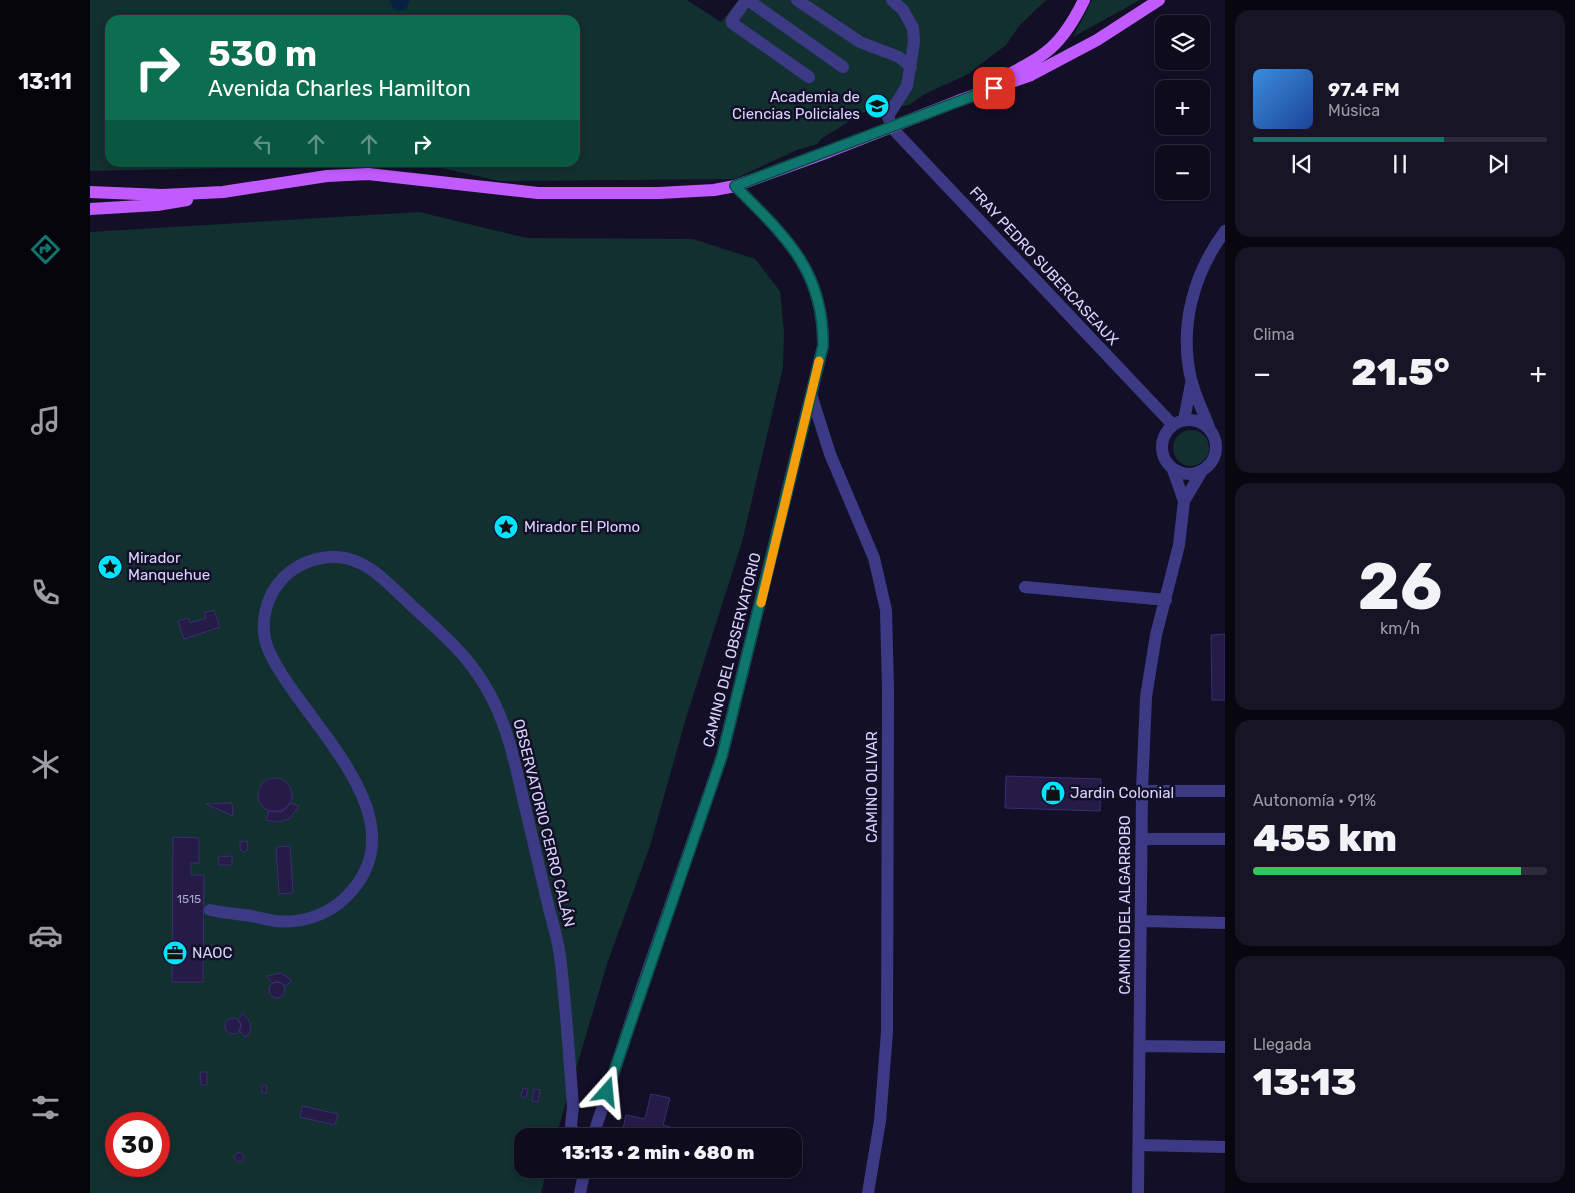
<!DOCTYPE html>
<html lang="es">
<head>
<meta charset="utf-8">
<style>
  :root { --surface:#0e0b1c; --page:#171425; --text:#f1f3f6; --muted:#9b9ba3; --line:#2e2b3b; --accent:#0f766e }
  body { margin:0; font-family:Rubik,sans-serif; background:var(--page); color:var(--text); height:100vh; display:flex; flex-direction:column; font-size:19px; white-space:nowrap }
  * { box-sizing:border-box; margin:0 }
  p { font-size:16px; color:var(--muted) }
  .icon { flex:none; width:28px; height:28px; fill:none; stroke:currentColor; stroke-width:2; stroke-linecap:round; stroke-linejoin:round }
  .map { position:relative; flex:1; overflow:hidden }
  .panel { display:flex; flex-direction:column; gap:10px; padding:10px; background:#08060f; width:350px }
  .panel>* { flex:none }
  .hud { position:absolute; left:15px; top:15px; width:475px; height:152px; border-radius:15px; box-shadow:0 2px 8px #0003,0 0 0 1px var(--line); background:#0b6e4f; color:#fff; overflow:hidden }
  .controls { position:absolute; left:1065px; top:15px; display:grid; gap:10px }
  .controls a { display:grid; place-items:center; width:55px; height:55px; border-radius:10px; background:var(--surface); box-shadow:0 2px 8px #0003,0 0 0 1px var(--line); font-size:25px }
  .speed { position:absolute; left:15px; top:1112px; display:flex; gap:10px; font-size:25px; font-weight:700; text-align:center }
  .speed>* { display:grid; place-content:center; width:65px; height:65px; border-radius:50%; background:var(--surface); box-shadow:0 2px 8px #0003,0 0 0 1px var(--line); line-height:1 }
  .speed .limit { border:8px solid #d22; background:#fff; color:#111 }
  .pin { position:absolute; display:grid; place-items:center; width:42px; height:42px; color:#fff; margin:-21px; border-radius:10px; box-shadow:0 2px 8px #0006 }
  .me { position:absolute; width:55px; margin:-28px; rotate:18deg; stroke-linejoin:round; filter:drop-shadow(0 0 4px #0008) }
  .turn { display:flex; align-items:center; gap:18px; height:105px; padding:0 20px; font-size:22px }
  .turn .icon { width:65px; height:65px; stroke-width:2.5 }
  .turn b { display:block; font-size:35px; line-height:42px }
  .lanes { display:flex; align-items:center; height:48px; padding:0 20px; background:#0003; justify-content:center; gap:25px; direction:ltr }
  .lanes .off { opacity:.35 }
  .big { font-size:38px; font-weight:800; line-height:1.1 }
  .panel .tile { flex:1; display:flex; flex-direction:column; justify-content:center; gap:8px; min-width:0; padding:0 18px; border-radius:15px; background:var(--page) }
  .panel .dial { align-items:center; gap:0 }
  .dial b { font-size:65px; line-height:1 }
  .song { display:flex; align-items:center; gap:15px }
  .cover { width:60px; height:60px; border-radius:8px; background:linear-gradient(135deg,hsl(210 70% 55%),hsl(220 70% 35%)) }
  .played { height:5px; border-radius:2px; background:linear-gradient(90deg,var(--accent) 65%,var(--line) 65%) }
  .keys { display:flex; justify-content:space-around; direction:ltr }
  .heat { display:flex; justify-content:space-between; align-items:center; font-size:28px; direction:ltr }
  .charge { height:8px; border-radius:4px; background:linear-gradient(90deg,#34c759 91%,var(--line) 0) }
  .trip { position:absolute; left:424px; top:1128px; width:288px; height:50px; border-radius:15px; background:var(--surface); box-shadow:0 2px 8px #0003,0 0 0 1px var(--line); font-weight:800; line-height:50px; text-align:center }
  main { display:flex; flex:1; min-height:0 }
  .menu { display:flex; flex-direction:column; width:90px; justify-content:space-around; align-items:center; background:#06040b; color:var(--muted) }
  .menu .icon { width:35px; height:35px }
  .menu .current { color:var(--accent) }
  .menu b { font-size:22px; color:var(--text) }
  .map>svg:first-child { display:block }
</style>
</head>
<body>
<main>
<nav class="menu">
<b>13:11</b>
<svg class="icon current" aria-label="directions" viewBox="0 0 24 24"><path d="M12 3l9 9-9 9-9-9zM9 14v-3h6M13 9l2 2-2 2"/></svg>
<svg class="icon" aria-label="music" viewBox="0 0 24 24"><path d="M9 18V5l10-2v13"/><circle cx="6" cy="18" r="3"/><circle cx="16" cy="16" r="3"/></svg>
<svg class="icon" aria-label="phone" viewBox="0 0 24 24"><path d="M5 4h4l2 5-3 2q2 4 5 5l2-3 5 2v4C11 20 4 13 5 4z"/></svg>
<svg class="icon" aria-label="climate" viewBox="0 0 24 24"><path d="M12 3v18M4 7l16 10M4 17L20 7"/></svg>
<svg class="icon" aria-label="car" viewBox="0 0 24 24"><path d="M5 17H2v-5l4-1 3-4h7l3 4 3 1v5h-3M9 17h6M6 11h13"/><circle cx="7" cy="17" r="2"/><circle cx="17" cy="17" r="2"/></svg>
<svg class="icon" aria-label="filters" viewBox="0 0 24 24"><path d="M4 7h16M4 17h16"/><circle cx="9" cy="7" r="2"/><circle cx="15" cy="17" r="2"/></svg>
</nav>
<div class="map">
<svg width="1135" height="1193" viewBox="0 0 1135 1193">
  <rect width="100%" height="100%" fill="#130f26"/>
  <!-- green -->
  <path fill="#12302f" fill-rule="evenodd" d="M0,0h597l34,22 18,-22h307l-27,26 -13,19 -38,29 -43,20 -16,11 -45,7 -43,27 -3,5 -21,6 -63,29 -234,2 -77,-17 -333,7zM20,20h465v142h-465z
    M1002,0h48l-67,37z
    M329,212l108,26 166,1 62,20 25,32 4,41 -1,35 -41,175 -56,176 -36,128 -42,115 -52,175h-34v33h25l-6,24h-451v-961zM26,1124h43v42h-43z
    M1083 448a18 18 0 1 1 36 0a18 18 0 1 1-36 0Z"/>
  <!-- water -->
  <path fill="#0a1f44" d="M299,0h21v1l-4,8 -7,2 -6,-3z"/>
  <!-- building -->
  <path fill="#241b47" stroke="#3b2d73" d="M124,610l6,17 -36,12 -6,-18 10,-3 2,5 16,-5 -2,-5z
    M1135,634v66h-13l-1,-65z
    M916,776l95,3 -1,32 -95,-3z
    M168 795a17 17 0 1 1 34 0a17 17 0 1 1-34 0Z
    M142,803l1,13 -27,-12z
    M200,803l9,3 -10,13 -11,3 -12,-2 3,-9h14z
    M83,837l26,1v25h-8v12h13l-1,107h-31z
    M157,841l1,9 -5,2 -3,-3v-7z
    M200,846l3,47 -14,1 -3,-47z
    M142,856v9h-13l-1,-8z
    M191,973l11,8 -7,5 -6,-4 -7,1 -5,-7z
    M179 990a8 8 0 1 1 16 0a8 8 0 1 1-16 0Z
    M153,1013l8,11 -1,8 -4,5 -7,-6 2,-6 -3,-5z
    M135 1026a8 8 0 1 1 16 0a8 8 0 1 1-16 0Z
    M110,1072h7v13h-6z
    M172,1085h4l1,8h-5z
    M433,1088l5,1 -2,9 -5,-2z
    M444,1089l6,1 -2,12 -6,-1z
    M561,1094l19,4 -7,27 14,4 -2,7h-38l-15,-3 4,-18 19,4z
    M212,1106l36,8 -3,11 -35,-8z
    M144.5 1157a4.5 4.5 0 1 1 9 0a4.5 4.5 0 1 1-9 0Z"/>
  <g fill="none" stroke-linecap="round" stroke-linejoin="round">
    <!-- minor -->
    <path stroke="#3d3a85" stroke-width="12" d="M656,0l-14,20v3l77,54
      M658,0l95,67
      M707,0l63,42 39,15 12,10
      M802,0l11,10 10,18 1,14 -7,44 -19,30 4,12 281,297
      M721,394l19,60 44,104 12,52 2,79 -1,343 -7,89 -12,72
      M1072 447a27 27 0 1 1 54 0a27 27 0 1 1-54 0Z
      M1094,420l7,-36
      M1120,430c-6,-17 -15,-34 -19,-51 -12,-52 2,-105 34,-148
      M1094,501l18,-30
      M935,587l141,13
      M1052,791h83
      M1052,839h83
      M120,910c14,3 27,4 41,6 8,1 16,4 24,5 26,3 53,-6 71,-24 80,-79 -46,-176 -77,-246 -11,-24 -4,-54 14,-73 14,-14 34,-22 54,-21 32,2 52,28 74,48 27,25 54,47 73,79 25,40 32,86 43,131 7,31 15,63 22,94 4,15 9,31 11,47 6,49 9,100 13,150l-2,19 4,11
      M1052,921l83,2
      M1050,1046l85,1
      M503,1136l50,-152 79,-228 101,-410c1,-76 -38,-110 -88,-160
      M1049,1145l86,2
      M490,1193l5,-24
      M1048,1193l4,-402 4,-94 10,-62 23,-90 5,-44 -11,-31"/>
    <!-- major -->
    <path stroke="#c25bff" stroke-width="12" d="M908,80c46,-24 62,-31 86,-80
      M0,192l72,3 61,-3 104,-16 41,-2 170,19h121l55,-3 21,-4 93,-34 130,-51 73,-26 66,-35 62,-40
      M0,209l67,-4 30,-5"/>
  </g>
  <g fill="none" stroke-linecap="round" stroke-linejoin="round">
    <defs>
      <path id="route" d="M517,1092l115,-336 101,-410c1,-76 -38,-110 -88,-160l259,-98"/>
    </defs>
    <!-- route casing -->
    <use href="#route" stroke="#0a4d48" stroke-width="12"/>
    <!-- route -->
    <use href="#route" stroke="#0f766e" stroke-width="9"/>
    <!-- slow -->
    <path stroke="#f59e0b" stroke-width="9" d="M671,603l58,-242"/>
  </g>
  <!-- icons -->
  <defs>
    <symbol id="university-disc" viewBox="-11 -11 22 22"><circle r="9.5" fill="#00e5ff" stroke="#130f26"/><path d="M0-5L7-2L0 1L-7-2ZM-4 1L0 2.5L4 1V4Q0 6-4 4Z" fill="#111"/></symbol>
    <symbol id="sight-disc" viewBox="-11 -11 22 22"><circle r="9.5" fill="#00e5ff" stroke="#130f26"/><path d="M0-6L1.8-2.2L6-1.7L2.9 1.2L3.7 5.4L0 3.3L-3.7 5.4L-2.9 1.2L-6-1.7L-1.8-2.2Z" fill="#111"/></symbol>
    <symbol id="shop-disc" viewBox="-11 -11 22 22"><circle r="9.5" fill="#00e5ff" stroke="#130f26"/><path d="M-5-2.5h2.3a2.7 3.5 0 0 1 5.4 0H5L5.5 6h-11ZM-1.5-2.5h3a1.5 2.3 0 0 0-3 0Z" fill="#111"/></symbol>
    <symbol id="office-disc" viewBox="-11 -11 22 22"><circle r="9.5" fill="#00e5ff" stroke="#130f26"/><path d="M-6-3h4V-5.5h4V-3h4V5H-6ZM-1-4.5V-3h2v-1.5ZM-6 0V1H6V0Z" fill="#111"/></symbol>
  </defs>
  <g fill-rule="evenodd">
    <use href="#university-disc" x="773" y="92" width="28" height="28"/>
    <use href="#sight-disc" x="402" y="513" width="28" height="28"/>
    <use href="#sight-disc" x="6" y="553" width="28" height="28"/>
    <use href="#shop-disc" x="949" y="779" width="28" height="28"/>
    <use href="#office-disc" x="71" y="939" width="28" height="28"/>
  </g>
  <g text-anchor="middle" stroke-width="5" stroke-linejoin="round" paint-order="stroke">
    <!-- number labels -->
    <g font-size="12" fill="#aca6d1">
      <text x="99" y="903">1515</text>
    </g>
    <!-- poi labels -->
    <g font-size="15" fill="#d9d4ff" stroke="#130f26" text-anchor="start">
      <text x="770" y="102" text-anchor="end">Academia de<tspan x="770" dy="17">Ciencias Policiales</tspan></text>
      <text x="434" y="532">Mirador El Plomo</text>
      <text x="38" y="563">Mirador<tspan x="38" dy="17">Manquehue</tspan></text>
      <text x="980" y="798">Jardin Colonial</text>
      <text x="102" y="958">NAOC</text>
    </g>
    <!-- street labels -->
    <g font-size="15" fill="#d9d4ff" stroke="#130f26">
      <text transform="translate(954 266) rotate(47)" y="5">FRAY PEDRO SUBERCASEAUX</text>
      <text transform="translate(642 650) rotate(-76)" y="5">CAMINO DEL OBSERVATORIO</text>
      <text transform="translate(782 787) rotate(-90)" y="5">CAMINO OLIVAR</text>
      <text transform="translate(454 823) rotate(76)" y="5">OBSERVATORIO CERRO CALÁN</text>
      <text transform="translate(1035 905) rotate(-90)" y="5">CAMINO DEL ALGARROBO</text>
    </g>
  </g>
</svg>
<div class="controls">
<a><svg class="icon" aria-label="layers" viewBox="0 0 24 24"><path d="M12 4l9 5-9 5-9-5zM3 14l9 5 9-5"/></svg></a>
<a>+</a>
<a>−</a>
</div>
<div class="speed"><div class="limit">30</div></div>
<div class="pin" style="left:904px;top:88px;background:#d93025"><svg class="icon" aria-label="arrive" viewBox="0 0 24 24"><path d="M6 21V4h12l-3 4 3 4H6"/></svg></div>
<svg class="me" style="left:517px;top:1092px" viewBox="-20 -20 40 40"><path d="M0-17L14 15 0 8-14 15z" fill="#0f766e" stroke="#fff" stroke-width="4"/></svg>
<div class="trip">13:13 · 2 min · 680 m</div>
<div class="hud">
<div class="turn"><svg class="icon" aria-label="right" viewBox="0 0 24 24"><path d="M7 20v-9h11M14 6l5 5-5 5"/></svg><div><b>530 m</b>Avenida Charles Hamilton</div></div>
<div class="lanes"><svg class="icon off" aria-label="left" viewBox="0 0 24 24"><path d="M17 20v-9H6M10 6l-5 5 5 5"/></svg><svg class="icon off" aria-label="ahead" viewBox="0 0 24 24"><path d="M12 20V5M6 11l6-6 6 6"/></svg><svg class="icon off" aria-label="ahead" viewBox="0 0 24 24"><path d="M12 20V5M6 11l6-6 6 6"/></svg><svg class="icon" aria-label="right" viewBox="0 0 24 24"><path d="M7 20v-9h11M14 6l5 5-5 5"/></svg></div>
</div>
</div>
<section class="panel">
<div class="tile">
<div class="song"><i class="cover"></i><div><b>97.4 FM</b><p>Música</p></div></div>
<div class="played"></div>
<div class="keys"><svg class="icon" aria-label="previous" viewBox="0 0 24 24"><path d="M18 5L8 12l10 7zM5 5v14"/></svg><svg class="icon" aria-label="pause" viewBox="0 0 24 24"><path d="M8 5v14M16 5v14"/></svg><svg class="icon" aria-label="next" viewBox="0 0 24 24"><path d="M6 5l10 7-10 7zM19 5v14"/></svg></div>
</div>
<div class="tile"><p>Clima</p>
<div class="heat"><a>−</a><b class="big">21.5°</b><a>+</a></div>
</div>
<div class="tile dial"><b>26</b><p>km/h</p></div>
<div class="tile"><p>Autonomía · 91%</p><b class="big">455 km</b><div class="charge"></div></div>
<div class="tile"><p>Llegada</p><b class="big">13:13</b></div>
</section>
</main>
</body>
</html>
